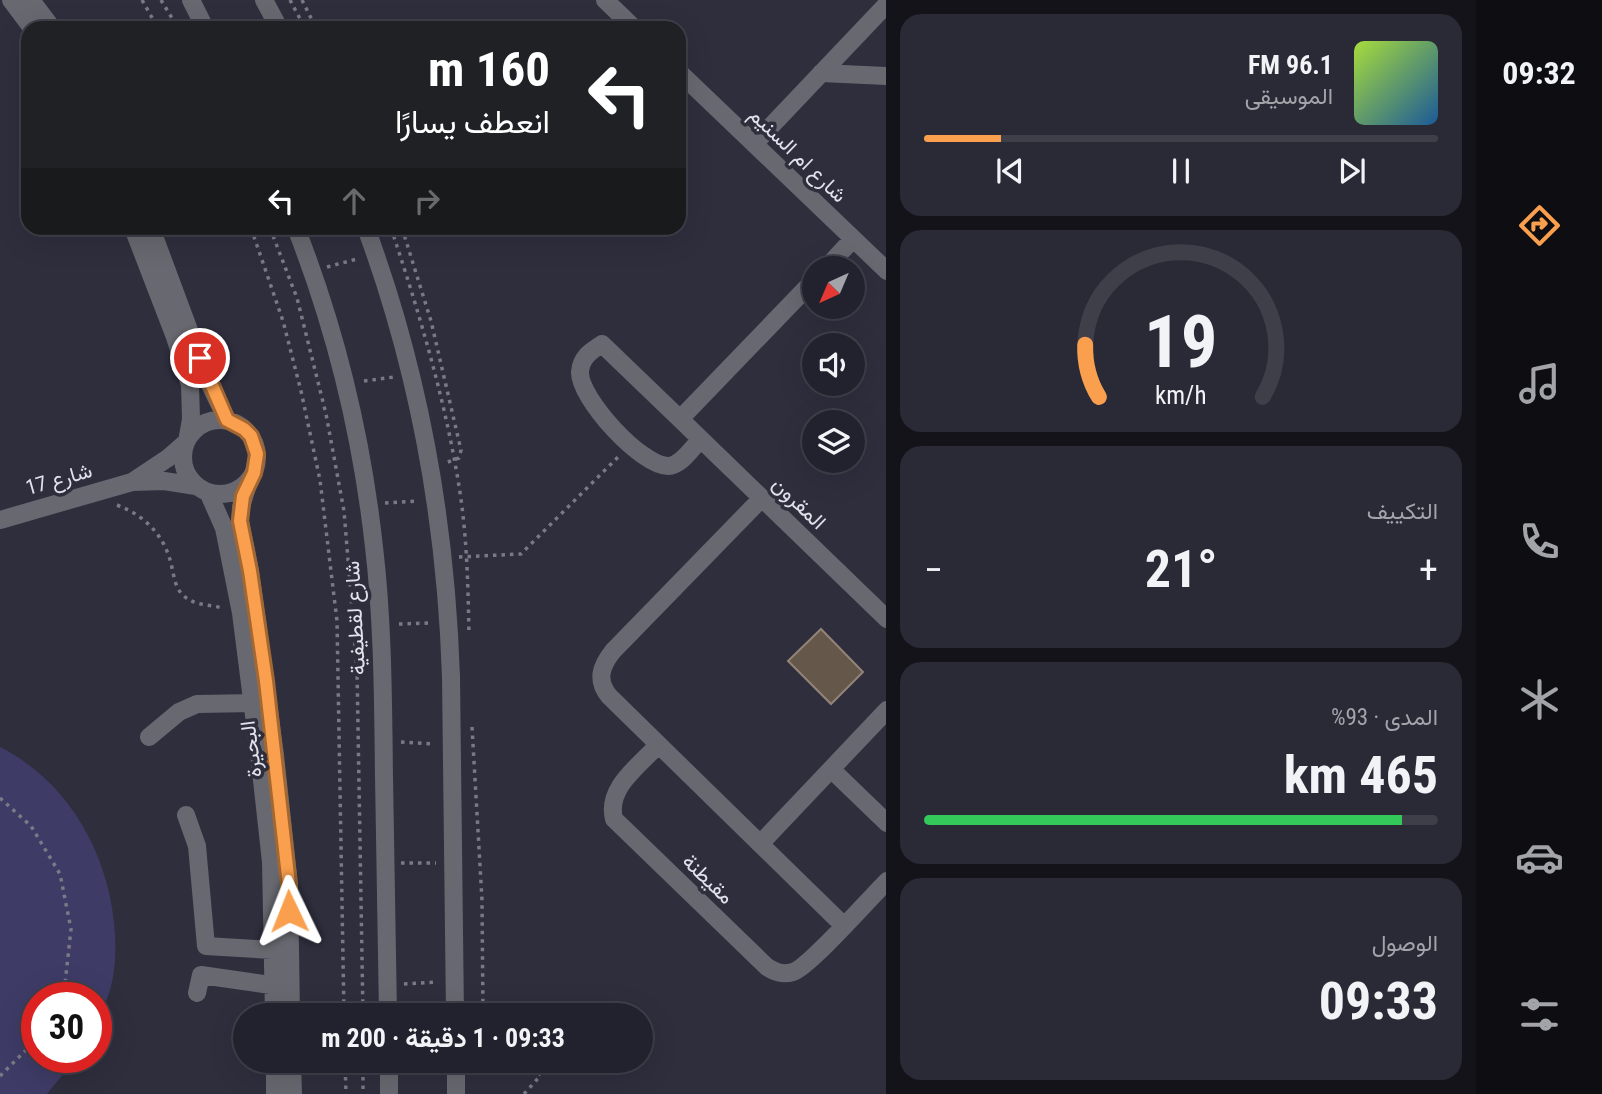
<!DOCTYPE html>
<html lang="ar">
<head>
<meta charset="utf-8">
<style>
  :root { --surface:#22222e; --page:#2a2a36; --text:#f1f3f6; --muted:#a2a4aa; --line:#3f3f4a; --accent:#f99f4d }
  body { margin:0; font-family:"Roboto Condensed",Vazirmatn,sans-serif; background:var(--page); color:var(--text); direction:rtl; height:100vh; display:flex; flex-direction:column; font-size:26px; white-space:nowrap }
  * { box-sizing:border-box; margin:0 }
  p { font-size:23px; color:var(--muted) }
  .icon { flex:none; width:38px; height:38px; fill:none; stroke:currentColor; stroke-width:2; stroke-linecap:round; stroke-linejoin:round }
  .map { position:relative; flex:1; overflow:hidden; direction:ltr }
  .drawer { display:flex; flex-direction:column; gap:14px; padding:14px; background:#131319; width:590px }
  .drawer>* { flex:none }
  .guide { position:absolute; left:21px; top:21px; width:665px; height:214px; border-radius:21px; box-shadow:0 7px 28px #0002,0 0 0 2px var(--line); direction:rtl; background:#202124; color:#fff; overflow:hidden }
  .needle { width:46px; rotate:224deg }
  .fabs { position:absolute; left:802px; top:256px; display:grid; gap:14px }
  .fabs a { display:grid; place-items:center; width:63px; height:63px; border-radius:50%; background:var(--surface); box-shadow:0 7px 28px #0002,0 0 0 2px var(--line); font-size:35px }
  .speed { position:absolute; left:21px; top:982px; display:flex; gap:14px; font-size:35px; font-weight:700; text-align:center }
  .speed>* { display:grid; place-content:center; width:91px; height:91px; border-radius:50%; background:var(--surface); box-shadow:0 7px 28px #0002,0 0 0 2px var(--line); line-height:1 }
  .speed .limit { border:10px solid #d22; background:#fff; color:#111 }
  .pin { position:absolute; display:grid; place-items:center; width:60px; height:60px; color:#fff; margin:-30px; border:4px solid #fff; border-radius:50%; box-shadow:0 2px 7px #0007 }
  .me { position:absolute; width:77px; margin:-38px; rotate:358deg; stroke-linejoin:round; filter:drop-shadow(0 0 5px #0008) }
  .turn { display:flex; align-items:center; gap:24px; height:147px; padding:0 21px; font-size:32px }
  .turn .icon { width:91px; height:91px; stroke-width:2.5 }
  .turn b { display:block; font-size:49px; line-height:60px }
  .lanes { display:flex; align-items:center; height:66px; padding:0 21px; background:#0003; justify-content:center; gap:35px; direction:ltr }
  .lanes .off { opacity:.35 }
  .big { font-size:52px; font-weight:700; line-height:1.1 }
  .drawer .widget { flex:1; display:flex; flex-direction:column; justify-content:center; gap:10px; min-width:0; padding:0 24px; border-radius:21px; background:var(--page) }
  .drawer .dial { align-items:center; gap:0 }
  .dial svg { height:182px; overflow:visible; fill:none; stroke:var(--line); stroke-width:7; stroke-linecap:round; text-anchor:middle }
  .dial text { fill:var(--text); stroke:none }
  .song { display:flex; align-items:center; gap:21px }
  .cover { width:84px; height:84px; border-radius:10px; background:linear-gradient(135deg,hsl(80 70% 55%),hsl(210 70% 35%)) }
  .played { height:7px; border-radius:4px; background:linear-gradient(90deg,var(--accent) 15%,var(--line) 15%) }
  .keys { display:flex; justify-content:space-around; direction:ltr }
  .heat { display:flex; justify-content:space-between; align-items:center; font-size:38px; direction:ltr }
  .charge { height:10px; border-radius:5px; background:linear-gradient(90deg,#34c759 93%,var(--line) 0) }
  .trip { position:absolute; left:233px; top:1003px; width:420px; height:70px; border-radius:35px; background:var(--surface); box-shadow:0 7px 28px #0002,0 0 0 2px var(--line); font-weight:700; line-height:70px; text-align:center; direction:rtl }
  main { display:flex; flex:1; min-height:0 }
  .tabs { display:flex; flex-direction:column; width:126px; justify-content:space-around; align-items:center; background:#0e0e12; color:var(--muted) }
  .tabs .icon { width:49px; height:49px }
  .tabs .on { color:var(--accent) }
  .tabs b { font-size:32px; color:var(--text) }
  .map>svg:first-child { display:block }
</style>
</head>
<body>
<main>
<nav class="tabs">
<b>09:32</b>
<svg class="icon on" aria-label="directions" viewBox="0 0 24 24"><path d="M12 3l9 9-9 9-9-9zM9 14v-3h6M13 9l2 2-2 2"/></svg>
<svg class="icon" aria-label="music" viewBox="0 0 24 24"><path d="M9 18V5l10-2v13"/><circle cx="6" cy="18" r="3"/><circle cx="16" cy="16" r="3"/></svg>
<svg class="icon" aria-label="phone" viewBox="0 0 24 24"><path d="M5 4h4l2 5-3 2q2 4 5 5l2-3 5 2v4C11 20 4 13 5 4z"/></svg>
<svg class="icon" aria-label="climate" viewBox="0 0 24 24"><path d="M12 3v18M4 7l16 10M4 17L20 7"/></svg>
<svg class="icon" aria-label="car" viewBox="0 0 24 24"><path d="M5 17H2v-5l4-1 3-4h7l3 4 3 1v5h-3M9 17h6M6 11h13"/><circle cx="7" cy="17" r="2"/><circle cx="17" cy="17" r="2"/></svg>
<svg class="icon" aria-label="filters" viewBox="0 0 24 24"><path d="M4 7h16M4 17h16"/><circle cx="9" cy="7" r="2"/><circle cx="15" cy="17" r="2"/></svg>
</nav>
<section class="drawer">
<div class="widget">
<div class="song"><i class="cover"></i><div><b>96.1 FM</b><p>الموسيقى</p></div></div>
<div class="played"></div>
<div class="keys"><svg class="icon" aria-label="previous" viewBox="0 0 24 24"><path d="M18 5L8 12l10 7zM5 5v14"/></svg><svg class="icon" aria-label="pause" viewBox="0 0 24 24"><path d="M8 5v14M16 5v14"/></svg><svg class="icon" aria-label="next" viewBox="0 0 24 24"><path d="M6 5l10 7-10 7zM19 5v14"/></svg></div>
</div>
<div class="widget dial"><svg viewBox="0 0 100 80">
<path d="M14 69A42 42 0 1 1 86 69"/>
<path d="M14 69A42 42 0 0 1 8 46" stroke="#f99f4d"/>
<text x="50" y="56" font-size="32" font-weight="700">19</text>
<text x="50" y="72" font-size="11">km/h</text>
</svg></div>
<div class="widget"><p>التكييف</p>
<div class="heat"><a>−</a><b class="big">21°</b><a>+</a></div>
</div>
<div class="widget"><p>المدى · 93%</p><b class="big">465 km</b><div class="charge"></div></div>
<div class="widget"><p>الوصول</p><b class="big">09:33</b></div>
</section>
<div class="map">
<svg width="887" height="1094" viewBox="0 0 887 1094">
  <rect width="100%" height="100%" fill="#2e2e3d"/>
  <!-- green -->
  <path fill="#3e3b67" d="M0,747c71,36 111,111 115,188 1,18 0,41 -6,58 -3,10 -9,20 -13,30v-25h-59v59h40l-30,37h-47z"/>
  <!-- building -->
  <path fill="#66574b" stroke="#948477" stroke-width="2" d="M821,629l42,43 -32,32 -43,-43z"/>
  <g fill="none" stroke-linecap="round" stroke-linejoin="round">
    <!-- path -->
    <path stroke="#7a7a87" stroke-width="3.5" stroke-dasharray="3.5 5" stroke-linecap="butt" d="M142,0l16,28
      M161,0l17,28
      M290,0l15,28
      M302,0l14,28
      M251,228l32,93 18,70 19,89 17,141 7,394
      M270,228l27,70 29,116 18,97 13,158 6,346
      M391,228c28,84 54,171 68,258 8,49 9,99 10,149
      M402,228l29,93 30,129 -2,8 -14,5
      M327,267l30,-8
      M364,381l30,-4
      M385,503l34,-2
      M117,505c29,11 49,32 55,63 2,8 3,18 9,25 11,13 27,11 41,15
      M459,557l62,-3 97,-97
      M399,624l30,-1
      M472,727l10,173 1,115
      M401,742l34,2
      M0,798l31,28 29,48 11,55 -6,55 -6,14
      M401,863h35
      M404,984l34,-2
      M345,1060l1,34
      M363,1060v34
      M0,1076l37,-37
      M524,1094l17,-19 -16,-15"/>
    <!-- minor -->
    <path stroke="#686870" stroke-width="18" d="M11,0l21,28
      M31,0l21,28
      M191,0l14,28
      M264,0l15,28
      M605,0l29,28
      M679,72l208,199
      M821,73l66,3
      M754,144l133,-140
      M133,228l42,109 15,48 1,34 -3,17
      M151,228l55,148 21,44
      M296,228c40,102 66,210 78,319 9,76 9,152 10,229 1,79 3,159 4,239
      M366,228c53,143 80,296 85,449l4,338
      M826,268l27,-29
      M814,280l-134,139 207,200
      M680,419l-78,-75c-11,7 -21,13 -22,28 -1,26 61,94 88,94 13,0 24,-18 32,-26
      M183 457a37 37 0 1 1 74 0a37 37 0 1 1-74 0Z
      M249,481l-8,26 -1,14 10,50 25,184 14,130 2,130
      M132,482l36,-24 16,-14
      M208,492l16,36 17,85 19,149 11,100 3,153
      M761,499l-148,152c-12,15 -17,29 -4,45l234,229
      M0,520l132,-38 32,-1 32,5
      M149,737l30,-25 18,-8 65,-1
      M658,745c-19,21 -52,43 -44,74l153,148c8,5 15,8 26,5 16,-5 77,-74 94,-91
      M832,770l55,53
      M186,815l11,31 9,100 67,4
      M760,844l127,-134
      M197,993l4,-18 83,12
      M275,1060v34
      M292,1060l1,34
      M389,1060v34
      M456,1060v34"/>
  </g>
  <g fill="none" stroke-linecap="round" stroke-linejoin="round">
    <defs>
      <path id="route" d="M200,358l27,62 17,9 7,7 6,18 -3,19 -11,23 -3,25 10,50 16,110 23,204v26"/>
    </defs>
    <!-- route casing -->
    <use href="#route" stroke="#a26732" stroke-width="18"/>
    <!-- route -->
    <use href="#route" stroke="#f99f4d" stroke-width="12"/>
  </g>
  <g text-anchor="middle" stroke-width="7" stroke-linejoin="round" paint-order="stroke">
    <!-- street labels -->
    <g font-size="21" fill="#e2e2ec" stroke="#2e2e3d">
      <text transform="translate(798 155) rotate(44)" y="7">شارع ام السنيم</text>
      <text transform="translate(59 479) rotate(-16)" y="7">شارع 17</text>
      <text transform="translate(799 503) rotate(44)" y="7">المقرون</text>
      <text transform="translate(355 618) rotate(-93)" y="7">شارع لقطيفية</text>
      <text transform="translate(251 749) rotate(-97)" y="7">البحيرة</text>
      <text transform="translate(708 879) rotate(44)" y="7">مقيطنة</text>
    </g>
  </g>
</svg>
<div class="fabs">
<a><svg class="needle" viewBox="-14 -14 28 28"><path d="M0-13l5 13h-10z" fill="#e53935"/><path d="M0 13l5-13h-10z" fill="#a2a4aa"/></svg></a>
<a><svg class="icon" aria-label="sound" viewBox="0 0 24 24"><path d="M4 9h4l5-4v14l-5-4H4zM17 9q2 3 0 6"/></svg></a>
<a><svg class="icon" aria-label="layers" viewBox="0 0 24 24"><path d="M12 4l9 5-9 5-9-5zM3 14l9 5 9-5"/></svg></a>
</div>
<div class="speed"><div class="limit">30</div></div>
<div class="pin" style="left:200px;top:358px;background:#d93025"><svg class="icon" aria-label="arrive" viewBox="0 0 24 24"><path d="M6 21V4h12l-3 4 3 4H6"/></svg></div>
<svg class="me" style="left:289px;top:911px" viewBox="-20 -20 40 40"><path d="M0-17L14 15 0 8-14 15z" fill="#f99f4d" stroke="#fff" stroke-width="4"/></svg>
<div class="trip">09:33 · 1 دقيقة · 200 m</div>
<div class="guide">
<div class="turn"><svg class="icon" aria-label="left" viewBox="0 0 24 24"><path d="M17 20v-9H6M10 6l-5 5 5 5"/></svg><div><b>160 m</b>انعطف يسارًا</div></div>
<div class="lanes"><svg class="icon" aria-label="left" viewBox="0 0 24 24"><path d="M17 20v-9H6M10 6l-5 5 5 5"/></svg><svg class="icon off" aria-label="ahead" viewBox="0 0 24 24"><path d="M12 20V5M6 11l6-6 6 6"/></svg><svg class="icon off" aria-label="right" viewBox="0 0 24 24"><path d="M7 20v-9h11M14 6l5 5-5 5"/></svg></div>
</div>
</div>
</main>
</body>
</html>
